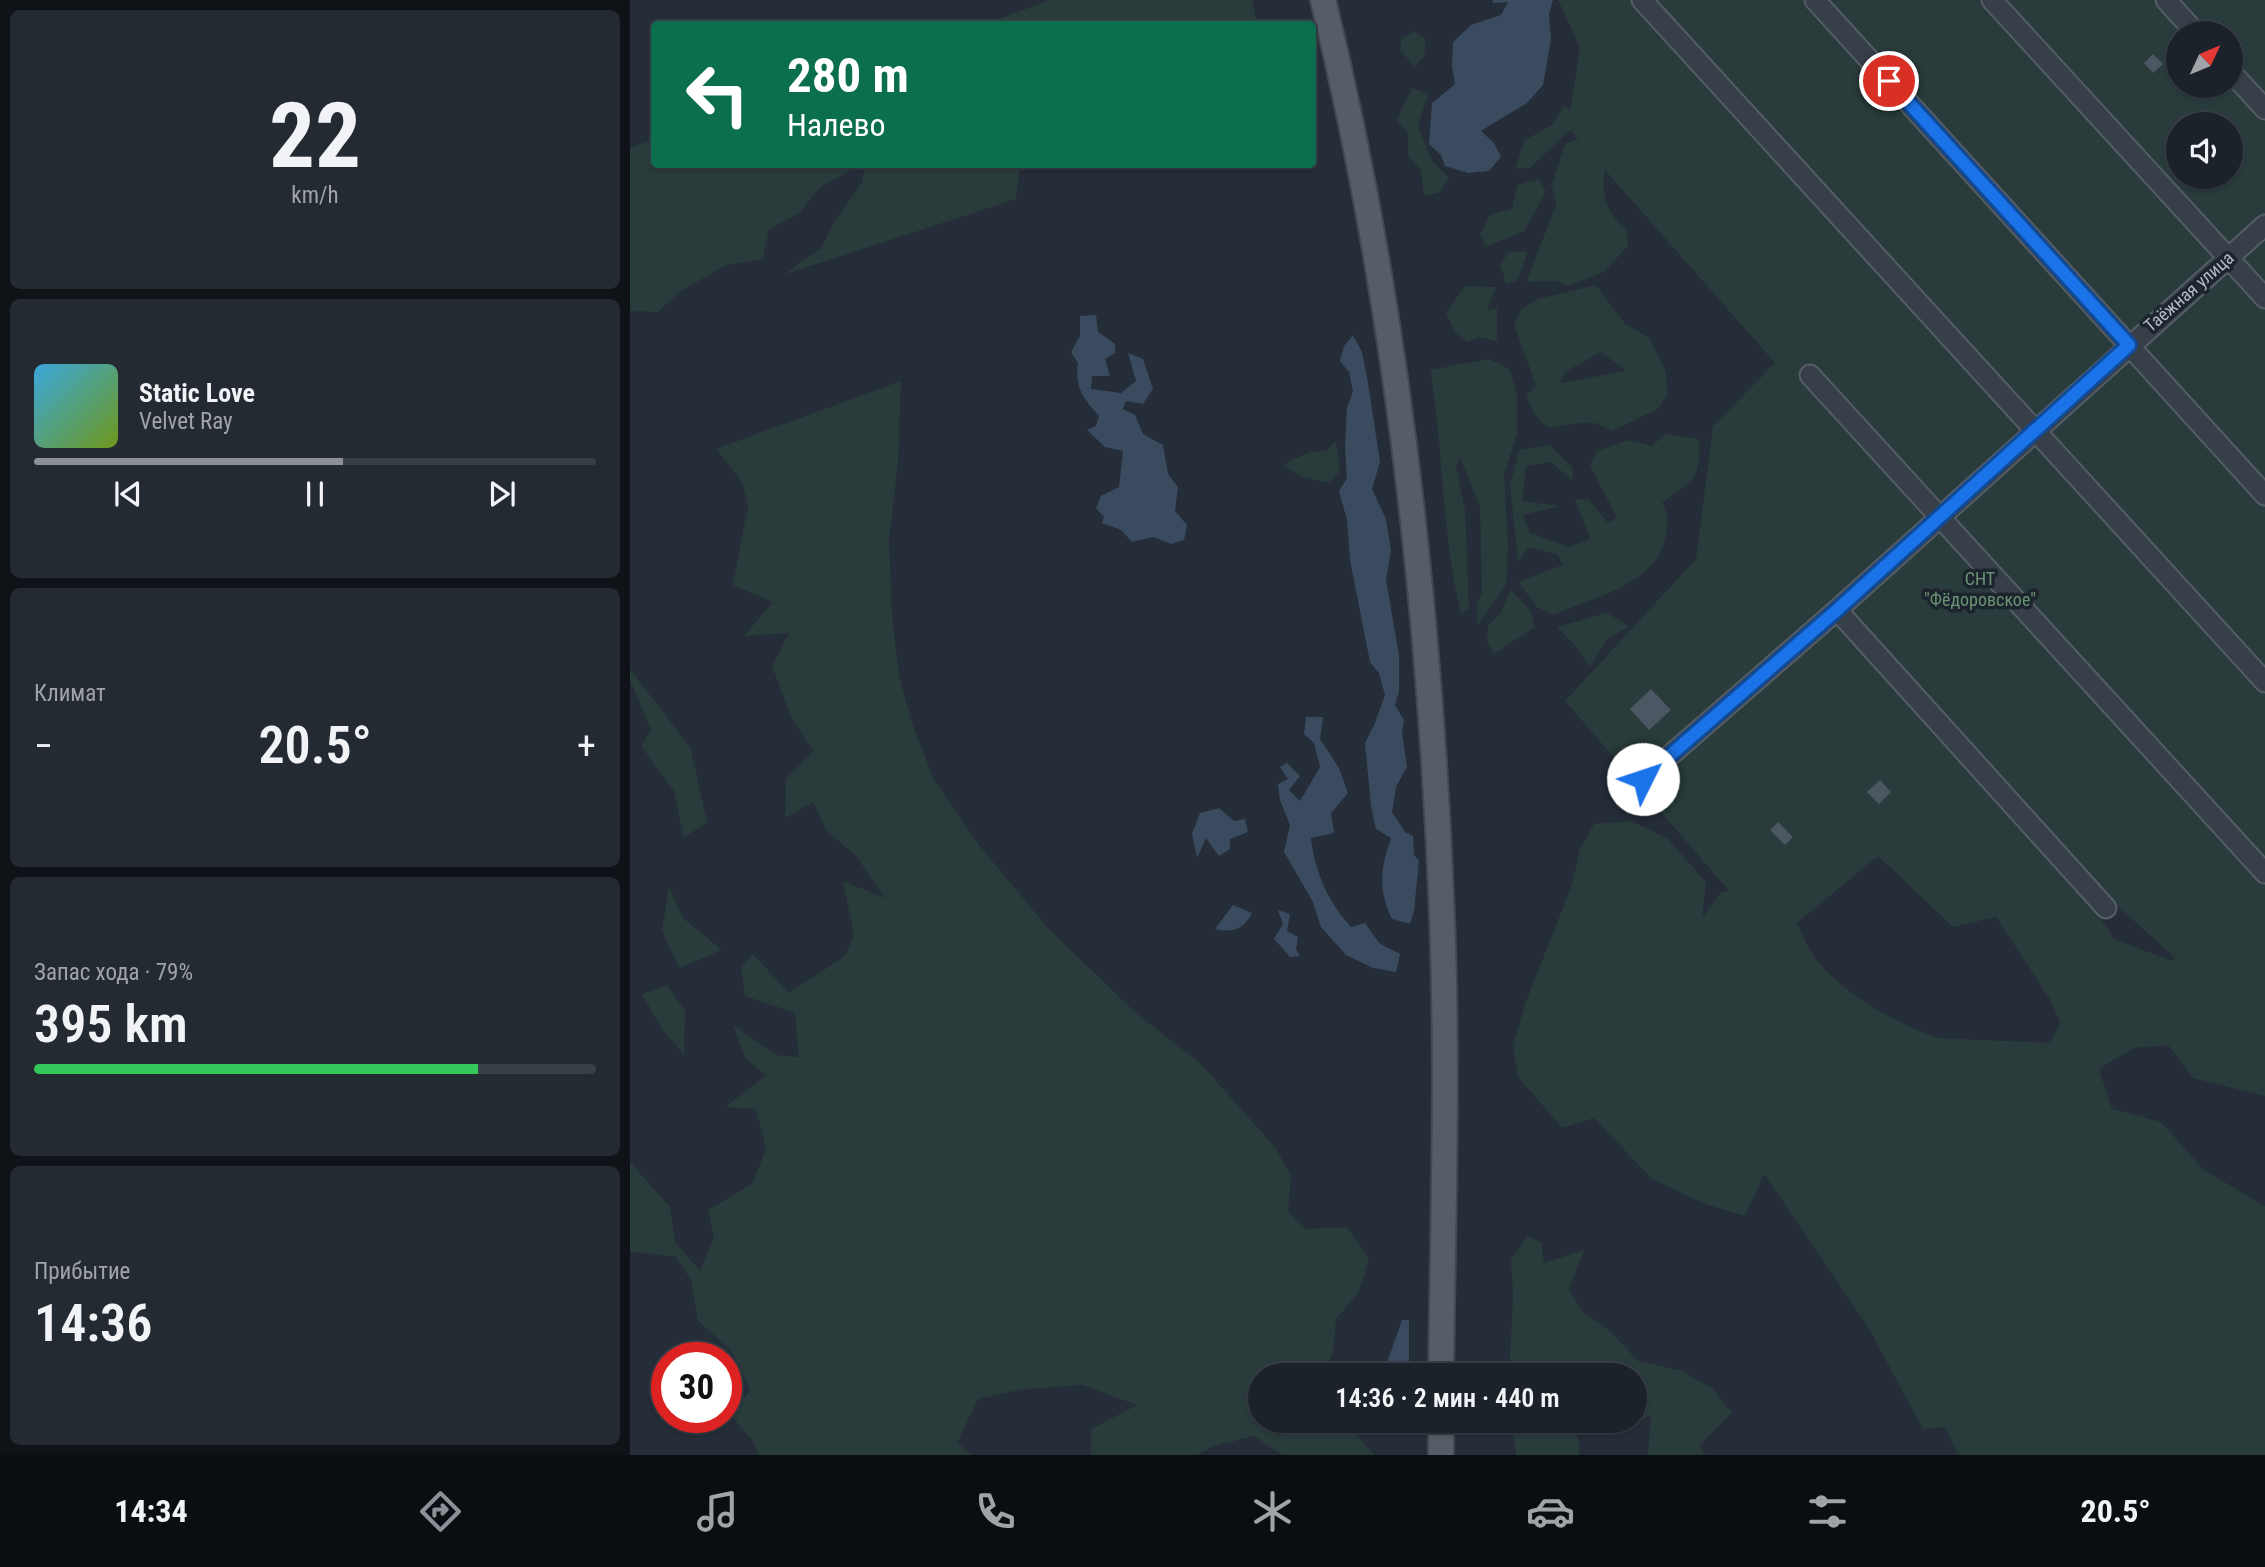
<!DOCTYPE html>
<html lang="ru">
<head>
<meta charset="utf-8">
<style>
  :root { --surface:#1b222a; --page:#242a32; --text:#f1f3f6; --muted:#a0a4a8; --line:#393f47; --accent:#8c9099 }
  body { margin:0; font-family:"Roboto Condensed",sans-serif; background:var(--page); color:var(--text); height:100vh; display:flex; flex-direction:column; font-size:26px; white-space:nowrap }
  * { box-sizing:border-box; margin:0 }
  p { font-size:23px; color:var(--muted) }
  .icon { flex:none; width:38px; height:38px; fill:none; stroke:currentColor; stroke-width:2; stroke-linecap:round; stroke-linejoin:round }
  .map { position:relative; flex:1; overflow:hidden }
  .panel { display:flex; flex-direction:column; gap:10px; padding:10px; background:#0f1317; width:630px }
  .panel>* { flex:none }
  .top-card { position:absolute; left:21px; top:21px; width:665px; height:147px; border-radius:7px; box-shadow:0 2px 5px #0004,0 0 0 2px var(--line); background:#0b6e4f; color:#fff; overflow:hidden }
  .needle { width:46px; rotate:46deg }
  .buttons { position:absolute; left:1536px; top:21px; display:grid; gap:14px }
  .buttons a { display:grid; place-items:center; width:77px; height:77px; border-radius:50%; background:var(--surface); box-shadow:0 2px 5px #0004,0 0 0 2px var(--line); font-size:35px }
  .speed { position:absolute; left:21px; top:1342px; display:flex; gap:14px; font-size:35px; font-weight:700; text-align:center }
  .speed>* { display:grid; place-content:center; width:91px; height:91px; border-radius:50%; background:var(--surface); box-shadow:0 2px 5px #0004,0 0 0 2px var(--line); line-height:1 }
  .speed .limit { border:10px solid #d22; background:#fff; color:#111 }
  .pin { position:absolute; display:grid; place-items:center; width:60px; height:60px; color:#fff; margin:-30px; border:4px solid #fff; border-radius:50%; box-shadow:0 2px 7px #0007 }
  .me { position:absolute; width:77px; margin:-38px; rotate:49deg; stroke-linejoin:round; filter:drop-shadow(0 0 5px #0008) }
  .turn { display:flex; align-items:center; gap:24px; height:147px; padding:0 21px; font-size:32px }
  .turn .icon { width:91px; height:91px; stroke-width:2.5 }
  .turn b { display:block; font-size:49px; line-height:60px }
  .big { font-size:52px; font-weight:600; line-height:1.1 }
  .panel .tile { flex:1; display:flex; flex-direction:column; justify-content:center; gap:10px; min-width:0; padding:0 24px; border-radius:10px; background:var(--page) }
  .panel .dial { align-items:center; gap:0 }
  .dial b { font-size:91px; line-height:1 }
  .song { display:flex; align-items:center; gap:21px }
  .cover { width:84px; height:84px; border-radius:10px; background:linear-gradient(135deg,hsl(200 70% 55%),hsl(80 70% 35%)) }
  .played { height:7px; border-radius:4px; background:linear-gradient(90deg,var(--accent) 55%,var(--line) 55%) }
  .keys { display:flex; justify-content:space-around; direction:ltr }
  .heat { display:flex; justify-content:space-between; align-items:center; font-size:38px; direction:ltr }
  .charge { height:10px; border-radius:5px; background:linear-gradient(90deg,#34c759 79%,var(--line) 0) }
  .trip { position:absolute; left:618px; top:1363px; width:399px; height:70px; border-radius:35px; background:var(--surface); box-shadow:0 2px 5px #0004,0 0 0 2px var(--line); font-weight:600; line-height:70px; text-align:center }
  .menu { display:flex; height:112px; justify-content:space-around; align-items:center; background:#0b0e11; color:var(--muted) }
  .menu .icon { width:49px; height:49px }
  .menu .current { color:var(--accent) }
  .menu b { font-size:32px; color:var(--text) }
  main { display:flex; flex:1; min-height:0 }
  .map>svg:first-child { display:block }
</style>
</head>
<body>
<main>
<section class="panel">
<div class="tile dial"><b>22</b><p>km/h</p></div>
<div class="tile">
<div class="song"><i class="cover"></i><div><b>Static Love</b><p>Velvet Ray</p></div></div>
<div class="played"></div>
<div class="keys"><svg class="icon" aria-label="previous" viewBox="0 0 24 24"><path d="M18 5L8 12l10 7zM5 5v14"/></svg><svg class="icon" aria-label="pause" viewBox="0 0 24 24"><path d="M8 5v14M16 5v14"/></svg><svg class="icon" aria-label="next" viewBox="0 0 24 24"><path d="M6 5l10 7-10 7zM19 5v14"/></svg></div>
</div>
<div class="tile"><p>Климат</p>
<div class="heat"><a>−</a><b class="big">20.5°</b><a>+</a></div>
</div>
<div class="tile"><p>Запас хода · 79%</p><b class="big">395 km</b><div class="charge"></div></div>
<div class="tile"><p>Прибытие</p><b class="big">14:36</b></div>
</section>
<div class="map">
<svg width="1635" height="1455" viewBox="0 0 1635 1455">
  <rect width="100%" height="100%" fill="#242d38"/>
  <!-- green -->
  <path fill="#293b3b" fill-rule="evenodd" d="M420,0h202l5,24h-272z
    M928,0h707v1096l-72,-18 -25,-33 -34,3 -35,21 13,40 49,13 43,48 61,36v249h-307l-13,-28 -22,2 -55,-102 -104,-153 -19,42 -40,-12 -53,-25 -58,-61 -32,10 -44,-51 -5,-31 13,-45 46,-116 8,-36 14,-25 37,-3 36,17 39,44 -4,36 18,-25 9,-2 -164,-190 131,-142 17,-133 62,-63 -170,-193c-5,25 2,44 22,60l1,16 -24,26 -35,14 -13,-5 -30,1 30,-77 -4,-21 13,-40 13,-5 -8,-9 -40,38 -15,1 10,-29 27,-15 13,-20 5,7 10,-65zM1549,33h52v53h-52zM1549,124h52v53h-52zM1248,856l75,71 43,-10 55,84 9,22 -10,20 -112,-5c-43,-15 -90,-42 -120,-76 -9,-10 -15,-27 -21,-39zM1470,890l75,68v1l-3,2 -58,-22 -29,-45z
    M785,31l11,8 -2,18 -9,10 -15,-17 2,-12z
    M782,88l16,6 -10,32 14,35 17,17 -10,15 -15,3 -3,-26 -13,-14v-22l-11,-14z
    M24,139v25l207,1 -40,22 -23,27 -29,15 -6,30 -36,6 -46,26 -23,21 -28,-1v-163z
    M235,165h155l-4,34 -233,76 38,-27 11,-22 30,-44z
    M909,179l7,13 -22,39 -38,16 -6,-13 10,-19 22,-6 5,-24z
    M879,252h19l-11,29 -11,2 -6,-18z
    M966,285l29,39 24,14 17,34 1,23 -9,14 -46,22c-6,-3 -14,-8 -20,-8 -37,-3 -45,23 -66,-27l10,-10 -22,-61 8,-17 16,-9zM971,352l25,19 -66,12 5,-11z
    M835,286l31,1 -9,23 10,-2v33l-17,-4 -13,5 -13,-11 -8,-18z
    M859,359l21,10 7,26v38l-13,42 4,72 -2,38 -28,40 -1,-20 5,-13 -2,-85 -20,-50 -4,9 9,44 4,99 -8,4c-20,-80 -17,-163 -31,-243z
    M271,381l-3,82 -9,76 3,76 7,60 12,45 22,58 46,67 69,83 87,84 66,52 74,83 16,28 -3,37 18,17 41,-2 22,31 -10,34 -23,27 -3,33 -8,23 -65,1v45h92l-2,5 24,29h-92l-28,-19 -43,11 -13,8h-107v-26l46,-24 -55,-20 -63,5 -41,9 -21,44 16,12h-215l-4,-13 -25,-29 22,-22 -20,-41 -33,-29 -7,-41 -15,-23 -46,-6v-89l40,45 5,35 25,29 14,-34 -6,-27 44,-26 14,-35 -10,-40 -31,-2 41,-32 -20,-16 -13,-34 43,30 23,2 -4,-44 -50,-17 -4,-29 12,-13 36,39 56,-37 9,-20 -11,-55 42,17 -29,-42 -30,-26 -13,-28 -28,16 1,-39 27,-28 -22,-34 -19,-51 17,-33 -45,3 29,-34 -40,-17 15,-79 -6,-24 -26,-33z
    M1035,434l34,5c2,42 -6,41 -37,64 6,11 6,17 4,30 -6,51 -75,66 -114,82l-15,-8 -19,-25 45,-17 -6,-11 -28,-7 -11,15 -8,-77 9,-35 31,-5 22,22 1,14 -22,-19 -25,4 -4,35 38,5 -37,9 7,18 39,14 21,-8 -15,-40 14,1 19,23 9,-6 -27,-51 7,-15 31,-11 24,6z
    M706,441l4,30 -11,12 -26,-6 -21,-12 27,-13 17,-1z
    M881,589l20,23 4,15 -41,27 -7,-12 1,-17 12,-11z
    M977,613l22,13 -23,14 -16,27 -15,-22 -18,-18z
    M0,669l61,80 16,73 -23,16 -10,-47 -33,-45 10,-16 -21,-50z
    M39,887l14,31 39,32 -43,18 -17,-38z
    M37,985l18,26 -1,44 -22,-26 -20,-35z
    M898,1236l13,7 3,20 40,-13 -15,39 12,21 30,22 27,29 44,10 31,18 19,24 -33,33 7,9h-58l3,-40 -31,19 -12,-13h26v-45l-125,-1 4,-80 -2,-35z
    M882,1421h72l-7,8 3,26h-64z"/>
  <!-- water -->
  <path fill="#3a4b5f" d="M863,0h60l-4,14 2,25 -8,46 -16,18 -46,28 13,12 7,14 -12,14 -21,2 -23,-7 -4,-11 -12,-11 3,-41 23,-19 -3,-17 1,-25 18,-17 30,-10 7,-13 -16,1z
    M466,315l2,17 17,12v9l-10,6 5,17h-18l-1,13 30,4 15,-12 -8,-28 15,6 10,30 -10,15 -17,-3 -3,8 12,6 8,19 20,11 5,29 10,13 -3,24 12,14 -3,15 -13,4 -17,-7 -22,5 -11,-12 -19,-7 2,-6 -8,-9 5,-12 18,-9 4,-36 -18,-4 -18,-17 9,-4 3,-10c-16,-17 -25,-30 -21,-53l-7,-11 9,-16v-20z
    M723,335l9,17 6,31 12,79 -8,27 14,30 5,32 -5,28 13,77v35l-4,14 9,15 -2,13 5,34 -11,20 -4,25 13,20 8,4 1,19 5,6 -5,50 -4,13 -18,-5c-14,-29 -12,-50 -1,-81l-15,-9 -5,-23 -6,-63 10,-20 10,-28 -6,-22 -9,-11 -20,-102 -3,-40 -8,-29 8,-13 -2,-31 2,-39 6,-17 -4,-19 -9,-11 4,-15z
    M676,717h17l-3,22 19,29 9,25 -17,20 3,20 -23,5c4,35 17,63 40,89l14,-4 14,20 21,11 -4,18 -23,-4 -27,-13 -25,-28 -8,-25 -29,-50 6,-27 -10,-25 -2,-16 10,-5 -8,-12 7,-4 13,13 -11,14 11,11 20,-34 -6,-24 -10,-9z
    M589,808l15,13 11,-2 3,13 -18,7v10l-11,7 -13,-18 -9,20 -5,-24 8,-21z
    M603,905l19,8c-9,17 -19,20 -37,16z
    M648,910l12,4 -3,17 11,6 -2,12 4,7 -10,1 -16,-18 9,-15z
    M772,1320h7v55h-21l-1,-12z"/>
  <!-- building -->
  <path fill="#4c5763" d="M1523,54l10,10 -10,9 -9,-10z
    M1021,689l20,21 -22,20 -19,-21z
    M1250,780l11,12 -12,12 -12,-12z
    M1148,822l15,15 -8,8 -15,-15z"/>
  <g fill="none" stroke-linecap="round" stroke-linejoin="round">
    <defs>
      <path id="minor" d="M1012,0l623,682
        M1185,0l450,495
        M1362,0l273,298
        M1536,0l30,33
        M1601,72l34,37
        M1180,375l455,498
        M1207,610l269,298
        M1013,779l194,-169 428,-385"/>
      <path id="major" d="M693,0c73,297 107,611 119,916 6,153 1,307 -1,460
        M811,1455v-34"/>
    </defs>
    <!-- minor casing -->
    <use href="#minor" stroke="#555d66" stroke-width="23"/>
    <!-- major casing -->
    <use href="#major" stroke="#404851" stroke-width="28"/>
    <!-- minor -->
    <use href="#minor" stroke="#373f48" stroke-width="19"/>
    <!-- major -->
    <use href="#major" stroke="#555e68" stroke-width="24"/>
  </g>
  <g fill="none" stroke-linecap="round" stroke-linejoin="round">
    <defs>
      <path id="route" d="M1013,779l194,-169 292,-265 -240,-264"/>
    </defs>
    <!-- route casing -->
    <use href="#route" stroke="#114b97" stroke-width="18"/>
    <!-- route -->
    <use href="#route" stroke="#1a73e8" stroke-width="12"/>
  </g>
  <g text-anchor="middle" stroke-width="7" stroke-linejoin="round" paint-order="stroke">
    <!-- street labels -->
    <g font-size="18" fill="#b2bac4" stroke="#1c242d">
      <text transform="translate(1559 292) rotate(-41)" y="6">Таёжная улица</text>
    </g>
    <!-- park labels -->
    <g font-size="18" fill="#6b9373" stroke="#1c242d">
      <text x="1350" y="585">СНТ<tspan x="1350" dy="21">"Фёдоровское"</tspan></text>
    </g>
  </g>
</svg>
<div class="buttons">
<a><svg class="needle" viewBox="-14 -14 28 28"><path d="M0-13l5 13h-10z" fill="#e53935"/><path d="M0 13l5-13h-10z" fill="#a0a4a8"/></svg></a>
<a><svg class="icon" aria-label="sound" viewBox="0 0 24 24"><path d="M4 9h4l5-4v14l-5-4H4zM17 9q2 3 0 6"/></svg></a>
</div>
<div class="speed"><div class="limit">30</div></div>
<div class="pin" style="left:1259px;top:81px;background:#d93025"><svg class="icon" aria-label="arrive" viewBox="0 0 24 24"><path d="M6 21V4h12l-3 4 3 4H6"/></svg></div>
<svg class="me" style="left:1013px;top:779px" viewBox="-20 -20 40 40"><circle r="19" fill="#fff"/><path d="M0-13L10 11 0 6-10 11z" fill="#1a73e8"/></svg>
<div class="trip">14:36 · 2 мин · 440 m</div>
<div class="top-card">
<div class="turn"><svg class="icon" aria-label="left" viewBox="0 0 24 24"><path d="M17 20v-9H6M10 6l-5 5 5 5"/></svg><div><b>280 m</b>Налево</div></div>
</div>
</div>
</main>
<nav class="menu">
<b>14:34</b>
<svg class="icon current" aria-label="directions" viewBox="0 0 24 24"><path d="M12 3l9 9-9 9-9-9zM9 14v-3h6M13 9l2 2-2 2"/></svg>
<svg class="icon" aria-label="music" viewBox="0 0 24 24"><path d="M9 18V5l10-2v13"/><circle cx="6" cy="18" r="3"/><circle cx="16" cy="16" r="3"/></svg>
<svg class="icon" aria-label="phone" viewBox="0 0 24 24"><path d="M5 4h4l2 5-3 2q2 4 5 5l2-3 5 2v4C11 20 4 13 5 4z"/></svg>
<svg class="icon" aria-label="climate" viewBox="0 0 24 24"><path d="M12 3v18M4 7l16 10M4 17L20 7"/></svg>
<svg class="icon" aria-label="car" viewBox="0 0 24 24"><path d="M5 17H2v-5l4-1 3-4h7l3 4 3 1v5h-3M9 17h6M6 11h13"/><circle cx="7" cy="17" r="2"/><circle cx="17" cy="17" r="2"/></svg>
<svg class="icon" aria-label="filters" viewBox="0 0 24 24"><path d="M4 7h16M4 17h16"/><circle cx="9" cy="7" r="2"/><circle cx="15" cy="17" r="2"/></svg>
<b>20.5°</b>
</nav>
</body>
</html>
